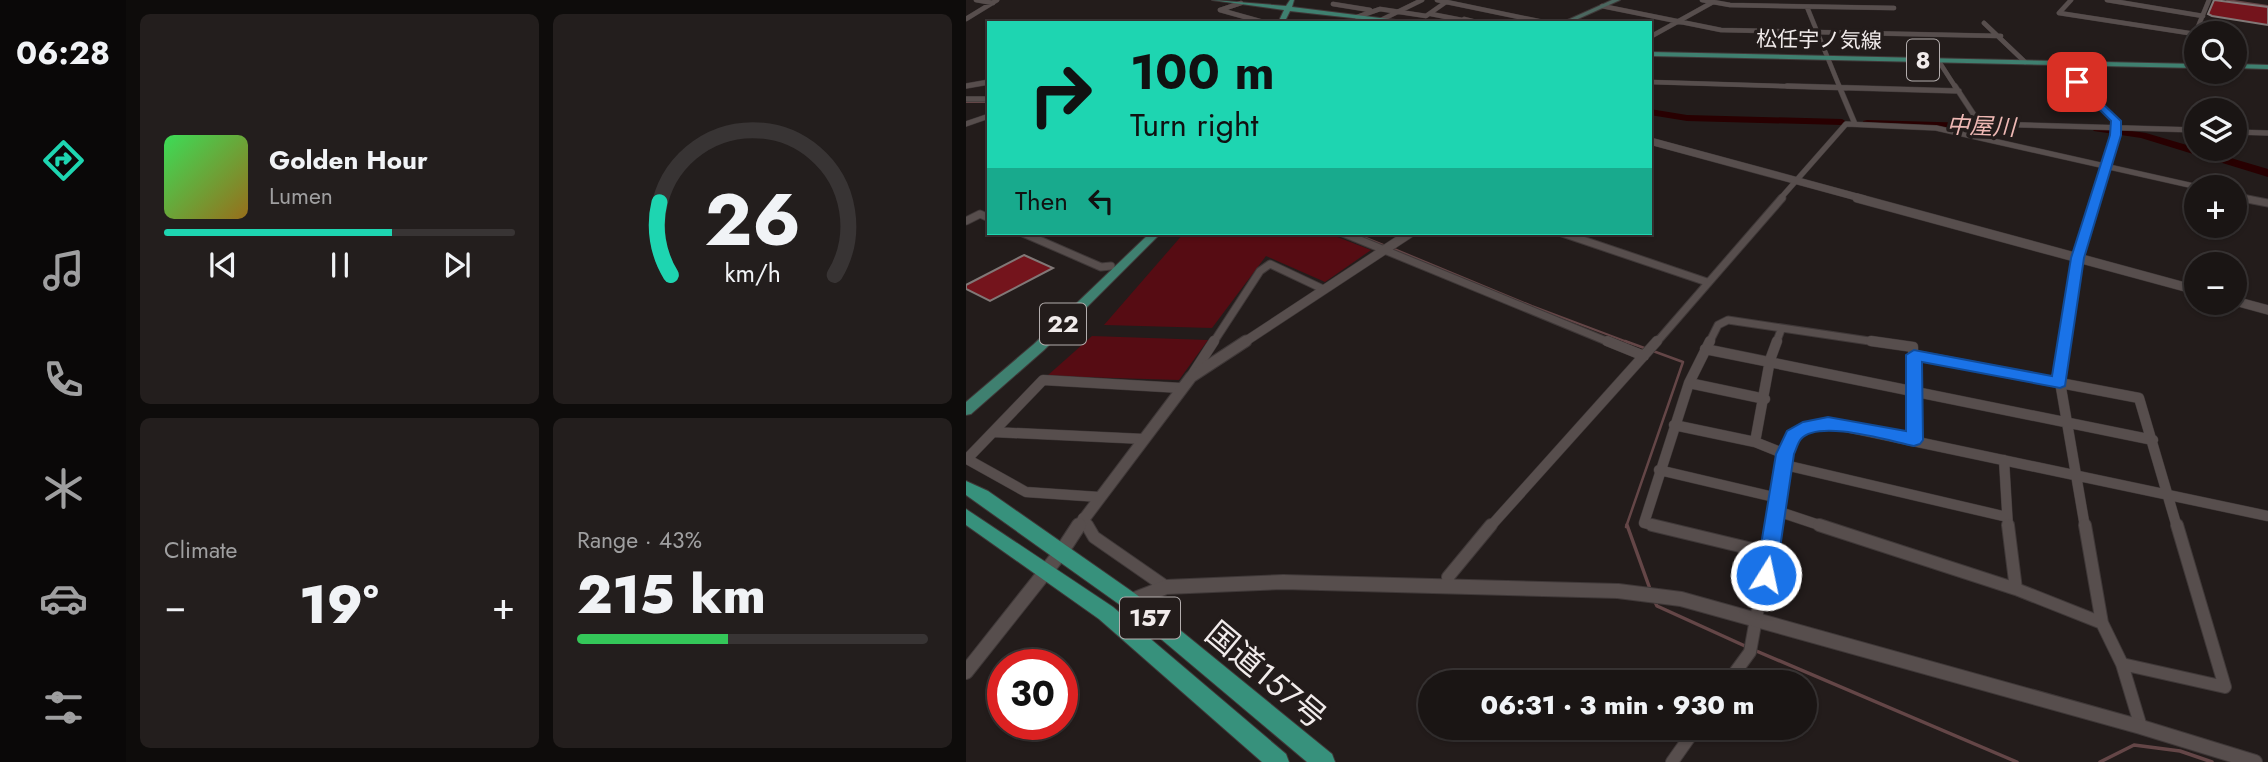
<!DOCTYPE html>
<html lang="en">
<head>
<meta charset="utf-8">
<style>
  :root { --surface:#1a1514; --page:#231e1d; --text:#f1f3f6; --muted:#9f9fa0; --line:#383434; --accent:#1ed5b1 }
  body { margin:0; font-family:Jost,"Noto Sans JP",sans-serif; background:var(--page); color:var(--text); height:100vh; display:flex; flex-direction:column; font-size:26px; white-space:nowrap }
  * { box-sizing:border-box; margin:0 }
  p { font-size:23px; color:var(--muted) }
  .icon { flex:none; width:38px; height:38px; fill:none; stroke:currentColor; stroke-width:2; stroke-linecap:round; stroke-linejoin:round }
  .map { position:relative; flex:1; overflow:hidden }
  .panel { display:flex; flex-direction:column; gap:14px; padding:14px; background:#0e0c0b; width:840px }
  .panel>* { flex:none }
  .guide { position:absolute; left:21px; top:21px; width:665px; height:214px; border-radius:0px; box-shadow:0 2px 5px #0004,0 0 0 2px var(--line); background:#1ed5b1; color:#111; overflow:hidden }
  .buttons { position:absolute; left:1218px; top:21px; display:grid; gap:14px }
  .buttons a { display:grid; place-items:center; width:63px; height:63px; border-radius:50%; background:var(--surface); box-shadow:0 2px 5px #0004,0 0 0 2px var(--line); font-size:35px }
  .speed { position:absolute; left:21px; top:649px; display:flex; gap:14px; font-size:35px; font-weight:700; text-align:center }
  .speed>* { display:grid; place-content:center; width:91px; height:91px; border-radius:50%; background:var(--surface); box-shadow:0 2px 5px #0004,0 0 0 2px var(--line); line-height:1 }
  .speed .limit { border:10px solid #d22; background:#fff; color:#111 }
  .pin { position:absolute; display:grid; place-items:center; width:60px; height:60px; color:#fff; margin:-30px; border-radius:14px; box-shadow:0 4px 10px #0006 }
  .me { position:absolute; width:77px; margin:-38px; rotate:10deg; stroke-linejoin:round; filter:drop-shadow(0 0 5px #0008) }
  .turn { display:flex; align-items:center; gap:24px; height:147px; padding:0 28px; font-size:32px }
  .turn .icon { width:91px; height:91px; stroke-width:2.5 }
  .turn b { display:block; font-size:49px; line-height:60px }
  .then { display:flex; align-items:center; height:66px; padding:0 28px; background:#0003; gap:14px; font-size:26px }
  .big { font-size:52px; font-weight:800; line-height:1.1 }
  .panel .card { flex:1; display:flex; flex-direction:column; justify-content:center; gap:10px; min-width:0; padding:0 24px; border-radius:10px; background:var(--page) }
  .panel .dial { align-items:center; gap:0 }
  .dial svg { height:182px; overflow:visible; fill:none; stroke:var(--line); stroke-width:7; stroke-linecap:round; text-anchor:middle }
  .dial text { fill:var(--text); stroke:none }
  .song { display:flex; align-items:center; gap:21px }
  .cover { width:84px; height:84px; border-radius:10px; background:linear-gradient(135deg,hsl(130 70% 55%),hsl(40 70% 35%)) }
  .played { height:7px; border-radius:4px; background:linear-gradient(90deg,var(--accent) 65%,var(--line) 65%) }
  .keys { display:flex; justify-content:space-around; direction:ltr }
  .heat { display:flex; justify-content:space-between; align-items:center; font-size:38px; direction:ltr }
  .charge { height:10px; border-radius:5px; background:linear-gradient(90deg,#34c759 43%,var(--line) 0) }
  .panel .tiles { flex:1; display:grid; gap:14px; grid-template-columns:repeat(2,1fr) }
  .trip { position:absolute; left:452px; top:670px; width:399px; height:70px; border-radius:35px; background:var(--surface); box-shadow:0 2px 5px #0004,0 0 0 2px var(--line); font-weight:800; line-height:70px; text-align:center }
  main { display:flex; flex:1; min-height:0 }
  .menu { display:flex; flex-direction:column; width:126px; justify-content:space-around; align-items:center; background:#0a0808; color:var(--muted) }
  .menu .icon { width:49px; height:49px }
  .menu .selected { color:var(--accent) }
  .menu b { font-size:32px; color:var(--text) }
  .map>svg:first-child { display:block }
</style>
</head>
<body>
<main>
<nav class="menu">
<b>06:28</b>
<svg class="icon selected" aria-label="directions" viewBox="0 0 24 24"><path d="M12 3l9 9-9 9-9-9zM9 14v-3h6M13 9l2 2-2 2"/></svg>
<svg class="icon" aria-label="music" viewBox="0 0 24 24"><path d="M9 18V5l10-2v13"/><circle cx="6" cy="18" r="3"/><circle cx="16" cy="16" r="3"/></svg>
<svg class="icon" aria-label="phone" viewBox="0 0 24 24"><path d="M5 4h4l2 5-3 2q2 4 5 5l2-3 5 2v4C11 20 4 13 5 4z"/></svg>
<svg class="icon" aria-label="climate" viewBox="0 0 24 24"><path d="M12 3v18M4 7l16 10M4 17L20 7"/></svg>
<svg class="icon" aria-label="car" viewBox="0 0 24 24"><path d="M5 17H2v-5l4-1 3-4h7l3 4 3 1v5h-3M9 17h6M6 11h13"/><circle cx="7" cy="17" r="2"/><circle cx="17" cy="17" r="2"/></svg>
<svg class="icon" aria-label="filters" viewBox="0 0 24 24"><path d="M4 7h16M4 17h16"/><circle cx="9" cy="7" r="2"/><circle cx="15" cy="17" r="2"/></svg>
</nav>
<section class="panel">
<div class="tiles">
<div class="card">
<div class="song"><i class="cover"></i><div><b>Golden Hour</b><p>Lumen</p></div></div>
<div class="played"></div>
<div class="keys"><svg class="icon" aria-label="previous" viewBox="0 0 24 24"><path d="M18 5L8 12l10 7zM5 5v14"/></svg><svg class="icon" aria-label="pause" viewBox="0 0 24 24"><path d="M8 5v14M16 5v14"/></svg><svg class="icon" aria-label="next" viewBox="0 0 24 24"><path d="M6 5l10 7-10 7zM19 5v14"/></svg></div>
</div>
<div class="card dial"><svg viewBox="0 0 100 80">
<path d="M14 69A42 42 0 1 1 86 69"/>
<path d="M14 69A42 42 0 0 1 9 37" stroke="#1ed5b1"/>
<text x="50" y="56" font-size="32" font-weight="700">26</text>
<text x="50" y="72" font-size="11">km/h</text>
</svg></div>
<div class="card"><p>Climate</p>
<div class="heat"><a>−</a><b class="big">19°</b><a>+</a></div>
</div>
<div class="card"><p>Range · 43%</p><b class="big">215 km</b><div class="charge"></div></div>
</div>
</section>
<div class="map">
<svg width="1302" height="762" viewBox="0 0 1302 762">
  <rect width="100%" height="100%" fill="#231c1b"/>
  <!-- green -->
  <path fill="#560c13" d="M218,233h143l44,17 -46,32 -59,-26 -54,72 -108,-3z
    M126,336l116,4 -29,40 -132,-4z"/>
  <g fill="none" stroke-linecap="round" stroke-linejoin="round">
    <!-- stream-far2 -->
    <path stroke="#644647" stroke-width="2" d="M1261,0l41,6
      M0,102h23
      M388,233l32,13
      M426,248l140,58 98,37"/>
    <!-- stream-far1 -->
    <path stroke="#644647" stroke-width="2.5" d="M659,341l22,8
      M660,527l57,-165 -30,-11"/>
    <!-- stream -->
    <path stroke="#644647" stroke-width="3.5" d="M661,525l23,64
      M689,602l2,4 88,40
      M788,650l263,112
      M1134,762l34,-17 46,6 32,11"/>
    <!-- river -->
    <path fill="#280001" fill-rule="evenodd" d="M684,109l37,6 155,4 5,3 -5,3 -155,-4 -37,-6z
      M901,120l140,4 6,3 -6,3 -144,-5v-4z
      M1132,126l48,7 122,36v8l-127,-39 -47,-7 -2,-2z"/>
  </g>
  <!-- building -->
  <path fill="#74141c" stroke="#817877" stroke-width="2" d="M1248,0l54,7v18l-56,-9 -4,-2z
    M58,255l29,13 -63,33 -24,-12v-4z"/>
  <g fill="none" stroke-linecap="round" stroke-linejoin="round">
    <defs>
      <path id="minor-far4" d="M10,0l17,3
        M471,0l111,23
        M736,0l28,5 164,3
        M1105,0l-12,13 136,21 14,-34
        M1141,0l96,16
        M275,3l-21,7 43,12
        M367,4l37,6
        M636,6l119,24 280,6
        M841,7l33,81
        M465,14l31,6
        M391,17l23,-8 46,7 20,-14
        M0,19l31,-19
        M498,19l16,4
        M415,20l41,-20
        M395,23l8,-4
        M1018,23l41,39
        M684,37l63,-35
        M972,60l18,28
        M1091,63l26,25
        M684,82l197,6"/>
      <path id="minor-far3" d="M821,86l172,5
        M873,86l16,38
        M989,86l23,35 8,3 210,6
        M1115,86l36,35 -21,78
        M0,99h23
        M0,124l23,-8
        M1269,132l33,1
        M1269,196l16,3
        M814,199l66,-75 90,4 262,59"/>
      <path id="minor-far2" d="M1276,198l26,5
        M0,221l14,-7 9,4
        M57,233l78,34 10,-1
        M377,233l268,110
        M596,233l145,49
        M247,343l47,-72 10,-7 53,25
        M690,343l126,-145
        M743,343l9,-18 10,-5 155,23
        M810,343l5,-13
        M1098,343l14,-85 18,-60"/>
      <path id="minor-far1" d="M641,341l37,15
        M905,341l42,6 1,93
        M1098,341l-4,41 25,145
        M739,349l448,91
        M948,355l225,43 38,129
        M226,375l22,-34
        M723,383l76,16
        M708,425l81,17 30,12
        M27,432l151,7
        M789,442l15,-82 7,-19
        M1038,460l4,67
        M819,465l222,52
        M693,470l119,28
        M133,497l-73,-5 -59,-33 76,-79 138,8
        M811,511l48,16
        M117,518l5,9
        M524,527l167,-186
        M693,527l-15,-4 45,-140 21,-42
        M807,527c4,-23 6,-74 20,-91 7,-10 24,-11 35,-13l440,93"/>
      <path id="minor" d="M121,525l7,12 72,50
        M686,525l117,28
        M853,525l197,64 86,34
        M1042,525l8,64
        M1119,525l17,98 20,41 19,63
        M483,587l-1,-10 43,-52
        M1156,664l103,23 -48,-162
        M762,682l22,-30 23,-127
        M706,762l24,-34"/>
      <path id="tertiary-far4" d="M0,86l23,-4"/>
      <path id="tertiary-far3" d="M684,141l214,58"/>
      <path id="tertiary-far2" d="M891,198l339,92
        M1269,301l33,9
        M277,343l167,-110"/>
      <path id="tertiary-far1" d="M112,527l113,-150 55,-36"/>
      <path id="tertiary" d="M164,601l36,-14 117,-5 335,9 63,8 460,128 114,35
        M0,672l96,-121 17,-26"/>
      <path id="secondary" d="M646,0h8l-51,23h-8z"/>
      <path id="primary" d="M246,0l74,6 4,-6h4l-2,7 128,16h-23l-107,-12 -6,12h-6l6,-13z
        M684,52l546,12v4l-546,-12z
        M1269,64l33,1v4l-33,-1z
        M184,233h11l-117,117 -73,64 -5,1v-13l68,-58z"/>
      <path id="trunk" d="M0,481l22,10 149,104 195,159 3,8h-28l-184,-155 -157,-112z
        M0,509l147,98 173,147 3,8h-27l-163,-143 -133,-94z"/>
    </defs>
    <!-- minor-far4 casing -->
    <use href="#minor-far4" stroke="#3f3838" stroke-width="5"/>
    <!-- minor-far3 casing -->
    <use href="#minor-far3" stroke="#3f3838" stroke-width="6"/>
    <!-- minor-far2 casing -->
    <use href="#minor-far2" stroke="#3f3838" stroke-width="9"/>
    <!-- minor-far1 casing -->
    <use href="#minor-far1" stroke="#3f3838" stroke-width="11"/>
    <!-- minor casing -->
    <use href="#minor" stroke="#3f3838" stroke-width="14"/>
    <!-- tertiary-far4 casing -->
    <use href="#tertiary-far4" stroke="#3f3838" stroke-width="6"/>
    <!-- tertiary-far3 casing -->
    <use href="#tertiary-far3" stroke="#3f3838" stroke-width="8"/>
    <!-- tertiary-far2 casing -->
    <use href="#tertiary-far2" stroke="#3f3838" stroke-width="10"/>
    <!-- tertiary-far1 casing -->
    <use href="#tertiary-far1" stroke="#3f3838" stroke-width="13"/>
    <!-- tertiary casing -->
    <use href="#tertiary" stroke="#3f3838" stroke-width="16"/>
    <!-- secondary casing -->
    <use href="#secondary" stroke="#3f3838" stroke-width="2"/>
    <!-- primary casing -->
    <use href="#primary" stroke="#3f3838" stroke-width="2"/>
    <!-- trunk casing -->
    <use href="#trunk" stroke="#3f3838" stroke-width="2"/>
    <!-- minor-far4 -->
    <use href="#minor-far4" stroke="#574e4d" stroke-width="4.5"/>
    <!-- minor-far3 -->
    <use href="#minor-far3" stroke="#574e4d" stroke-width="5"/>
    <!-- minor-far2 -->
    <use href="#minor-far2" stroke="#574e4d" stroke-width="7"/>
    <!-- minor-far1 -->
    <use href="#minor-far1" stroke="#574e4d" stroke-width="10"/>
    <!-- minor -->
    <use href="#minor" stroke="#574e4d" stroke-width="12"/>
    <!-- tertiary-far4 -->
    <use href="#tertiary-far4" stroke="#574e4d" stroke-width="5"/>
    <!-- tertiary-far3 -->
    <use href="#tertiary-far3" stroke="#574e4d" stroke-width="7"/>
    <!-- tertiary-far2 -->
    <use href="#tertiary-far2" stroke="#574e4d" stroke-width="9"/>
    <!-- tertiary-far1 -->
    <use href="#tertiary-far1" stroke="#574e4d" stroke-width="11"/>
    <!-- tertiary -->
    <use href="#tertiary" stroke="#574e4d" stroke-width="14"/>
    <!-- secondary -->
    <use href="#secondary" fill="#4b675f" fill-rule="evenodd"/>
    <!-- primary -->
    <use href="#primary" fill="#3f8070" fill-rule="evenodd"/>
    <!-- trunk -->
    <use href="#trunk" fill="#37917c" fill-rule="evenodd"/>
  </g>
  <!-- route -->
  <path fill="#1a73e8" stroke="#114b97" stroke-width="2" d="M1111,79l44,42v14l-37,123 -19,128 -5,2 -138,-26 1,78 -3,4 -6,2c-25,-5 -95,-27 -113,-7 -3,3 -5,11 -7,15l-18,121 -3,6 -7,3 -7,-3 -3,-6 20,-121 11,-23 16,-9 25,-5 78,14v-76l8,-5 138,26 19,-118 39,-123 1,-14 -37,-37v-4z"/>
  <g text-anchor="middle" stroke-width="7" stroke-linejoin="round" paint-order="stroke">
    <!-- far-street labels -->
    <g font-size="21" fill="#f1ebeb" stroke="#231c1b">
      <text transform="translate(853 40) rotate(1)" y="7">松任宇ノ気線</text>
    </g>
    <!-- far-water labels -->
    <g font-size="23" font-style="italic" fill="#eeb8b4" stroke="#231c1b">
      <text transform="translate(1015 126) rotate(2)" y="8">中屋川</text>
    </g>
    <!-- shield labels -->
    <g fill="#231c1b" stroke="#b3adad" stroke-width="2">
      <rect x="941" y="39.5" width="32" height="41" rx="5"/>
      <rect x="74" y="303.5" width="46" height="41" rx="5"/>
      <rect x="154" y="597.5" width="60" height="41" rx="5"/>
    </g>
    <g font-size="24" font-weight="bold" fill="#f1ebeb">
      <text x="957" y="68">8</text>
      <text x="97" y="332">22</text>
      <text x="184" y="626">157</text>
    </g>
    <!-- near-street labels -->
    <g font-size="32" fill="#f1ebeb" stroke="#231c1b">
      <text transform="translate(300 675) rotate(40)" y="11">国道157号</text>
    </g>
  </g>
</svg>
<div class="buttons">
<a><svg class="icon" aria-label="search" viewBox="0 0 24 24"><circle cx="10" cy="10" r="6"/><path d="M15 15l6 6"/></svg></a>
<a><svg class="icon" aria-label="layers" viewBox="0 0 24 24"><path d="M12 4l9 5-9 5-9-5zM3 14l9 5 9-5"/></svg></a>
<a>+</a>
<a>−</a>
</div>
<div class="speed"><div class="limit">30</div></div>
<div class="pin" style="left:1111px;top:82px;background:#d93025"><svg class="icon" aria-label="arrive" viewBox="0 0 24 24"><path d="M6 21V4h12l-3 4 3 4H6"/></svg></div>
<svg class="me" style="left:800px;top:575px" viewBox="-20 -20 40 40"><circle r="17" fill="#1a73e8" stroke="#fff" stroke-width="3"/><path d="M0-11L8 9 0 5-8 9z" fill="#fff"/></svg>
<div class="trip">06:31 · 3 min · 930 m</div>
<div class="guide">
<div class="turn"><svg class="icon" aria-label="right" viewBox="0 0 24 24"><path d="M7 20v-9h11M14 6l5 5-5 5"/></svg><div><b>100 m</b>Turn right</div></div>
<div class="then">Then<svg class="icon" aria-label="left" viewBox="0 0 24 24"><path d="M17 20v-9H6M10 6l-5 5 5 5"/></svg></div>
</div>
</div>
</main>
</body>
</html>
